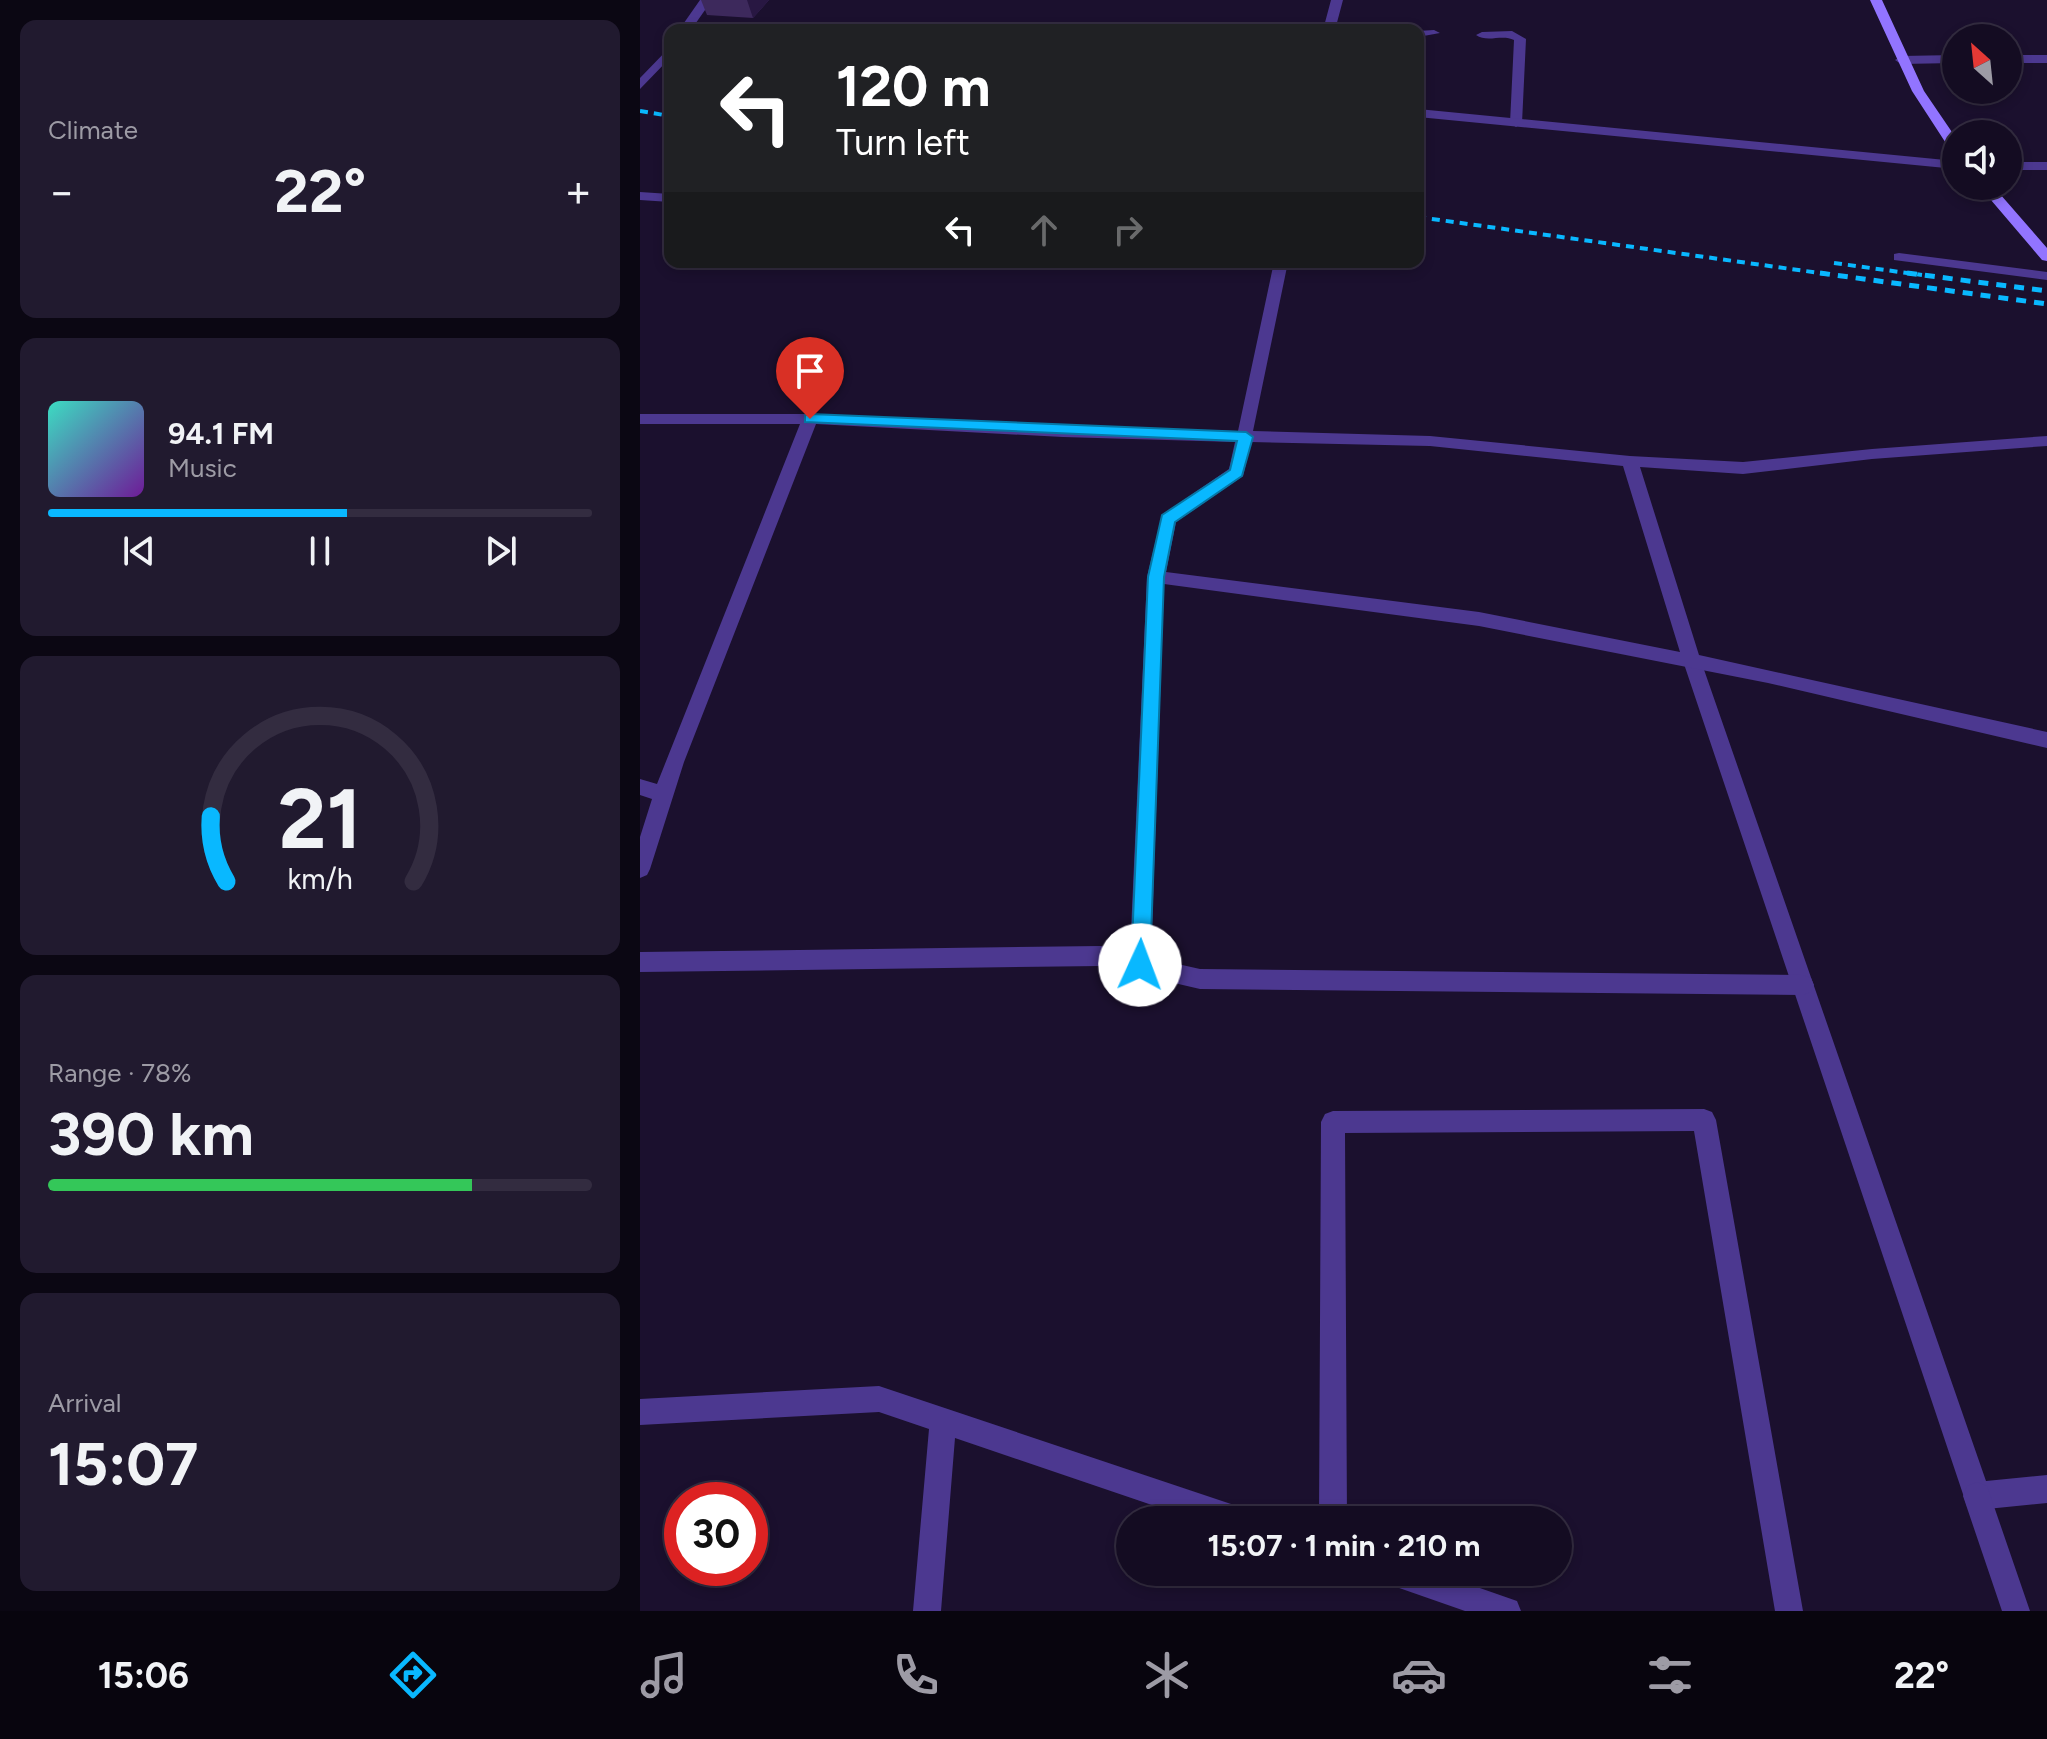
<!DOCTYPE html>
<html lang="en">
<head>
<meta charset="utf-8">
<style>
  :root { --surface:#140c22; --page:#211a2f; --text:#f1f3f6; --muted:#9d9ba5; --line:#332c40; --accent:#09b8ff }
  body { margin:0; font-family:Figtree,sans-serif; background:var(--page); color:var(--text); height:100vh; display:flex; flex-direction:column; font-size:30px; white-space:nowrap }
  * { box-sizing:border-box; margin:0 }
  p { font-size:26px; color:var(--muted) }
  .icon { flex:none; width:44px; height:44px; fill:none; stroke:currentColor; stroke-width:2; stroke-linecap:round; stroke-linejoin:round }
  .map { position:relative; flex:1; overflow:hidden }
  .side { display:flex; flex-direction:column; gap:20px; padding:20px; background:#0b0713; width:640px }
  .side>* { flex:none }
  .top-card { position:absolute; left:24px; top:24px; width:760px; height:244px; border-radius:16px; box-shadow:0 4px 12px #0003,0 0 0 2px var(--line); background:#202124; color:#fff; overflow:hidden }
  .needle { width:52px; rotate:333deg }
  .buttons { position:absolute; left:1302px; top:24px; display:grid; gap:16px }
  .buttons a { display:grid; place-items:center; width:80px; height:80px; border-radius:50%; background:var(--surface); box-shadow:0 4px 12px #0003,0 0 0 2px var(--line); font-size:40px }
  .speed { position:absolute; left:24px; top:1482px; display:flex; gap:16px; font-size:40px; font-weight:700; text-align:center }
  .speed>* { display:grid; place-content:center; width:104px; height:104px; border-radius:50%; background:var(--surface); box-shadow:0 4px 12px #0003,0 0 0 2px var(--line); line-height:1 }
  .speed .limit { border:12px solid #d22; background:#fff; color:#111 }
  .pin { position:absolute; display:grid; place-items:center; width:68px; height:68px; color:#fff; margin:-82px -34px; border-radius:50% 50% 50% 0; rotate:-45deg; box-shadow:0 0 8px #0007 }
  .pin .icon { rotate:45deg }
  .me { position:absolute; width:88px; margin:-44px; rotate:2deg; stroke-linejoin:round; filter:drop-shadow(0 0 6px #0008) }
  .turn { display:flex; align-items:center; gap:28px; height:168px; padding:0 40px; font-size:36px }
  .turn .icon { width:104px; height:104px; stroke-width:2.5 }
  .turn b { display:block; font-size:56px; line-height:68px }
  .lanes { display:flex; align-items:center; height:76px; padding:0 40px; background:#0003; justify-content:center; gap:40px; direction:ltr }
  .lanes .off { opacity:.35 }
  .big { font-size:60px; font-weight:700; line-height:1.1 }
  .side .card { flex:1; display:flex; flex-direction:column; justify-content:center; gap:12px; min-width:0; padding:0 28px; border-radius:16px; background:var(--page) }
  .side .dial { align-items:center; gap:0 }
  .dial svg { height:208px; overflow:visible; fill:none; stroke:var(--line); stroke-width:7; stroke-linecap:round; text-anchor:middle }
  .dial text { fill:var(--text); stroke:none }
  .song { display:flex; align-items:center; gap:24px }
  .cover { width:96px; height:96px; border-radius:12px; background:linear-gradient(135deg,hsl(170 70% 55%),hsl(280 70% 35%)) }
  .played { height:8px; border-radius:4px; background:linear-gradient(90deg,var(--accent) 55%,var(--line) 55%) }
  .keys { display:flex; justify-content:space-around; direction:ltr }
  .heat { display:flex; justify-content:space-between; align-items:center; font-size:44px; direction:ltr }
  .charge { height:12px; border-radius:6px; background:linear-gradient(90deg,#34c759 78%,var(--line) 0) }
  .trip { position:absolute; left:476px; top:1506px; width:456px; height:80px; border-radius:40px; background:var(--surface); box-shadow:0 4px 12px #0003,0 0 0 2px var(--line); font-weight:700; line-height:80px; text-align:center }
  .tab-bar { display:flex; height:128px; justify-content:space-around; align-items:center; background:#08050e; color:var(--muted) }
  .tab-bar .icon { width:56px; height:56px }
  .tab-bar .on { color:var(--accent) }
  .tab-bar b { font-size:36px; color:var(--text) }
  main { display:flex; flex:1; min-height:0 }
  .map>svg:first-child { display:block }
</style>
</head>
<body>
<main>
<section class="side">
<div class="card"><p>Climate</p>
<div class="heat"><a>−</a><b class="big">22°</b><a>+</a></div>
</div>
<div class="card">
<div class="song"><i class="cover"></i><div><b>94.1 FM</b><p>Music</p></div></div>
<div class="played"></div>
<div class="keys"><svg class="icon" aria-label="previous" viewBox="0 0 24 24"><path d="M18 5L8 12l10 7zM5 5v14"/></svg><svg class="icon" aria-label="pause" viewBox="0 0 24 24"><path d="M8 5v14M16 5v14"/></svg><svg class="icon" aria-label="next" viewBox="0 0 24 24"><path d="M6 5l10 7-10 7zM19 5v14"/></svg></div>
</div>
<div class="card dial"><svg viewBox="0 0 100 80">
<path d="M14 69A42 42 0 1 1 86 69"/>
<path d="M14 69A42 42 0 0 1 8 44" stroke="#09b8ff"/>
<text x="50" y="56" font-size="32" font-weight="700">21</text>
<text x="50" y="72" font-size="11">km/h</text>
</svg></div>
<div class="card"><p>Range · 78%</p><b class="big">390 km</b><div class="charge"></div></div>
<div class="card"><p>Arrival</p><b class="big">15:07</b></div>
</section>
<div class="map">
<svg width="1407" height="1611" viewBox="0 0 1407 1611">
  <rect width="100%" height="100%" fill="#1b102e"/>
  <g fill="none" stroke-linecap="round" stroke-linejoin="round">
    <!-- service -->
    <path fill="#4c3890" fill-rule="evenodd" d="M872,31l14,8 -4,84 -6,4 -6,-4 4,-83c-12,-6 -27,3 -38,-5l6,-3z
      M1052,654l9,7 285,820 61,-6v28l-70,7 -10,-4 -284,-845z"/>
    <!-- minor -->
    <path fill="#4c3890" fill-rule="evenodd" d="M60,0h12l-21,30h-12z
      M691,0h12l-8,30h-12z
      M778,31l16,-1 6,3 -22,4z
      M30,47v11l-30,31v-11z
      M1316,55v8l-55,1 -6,-4 6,-4z
      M1368,55h39v8h-39z
      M778,109l538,52v8l-538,-52z
      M1368,162h39v8h-39z
      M0,192l30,2v8l-30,-2z
      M1259,253l148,19v8l-153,-20v-6z
      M634,262h14l-35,169 177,5 200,20 113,6 129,-13 175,-13v10l-175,13 -129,15 -103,-7 59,188 348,77v16l-279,-65 -289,-57 -315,-42 -13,374 49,11 603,6 8,3 3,7 -3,7 -8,3 -603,-6 -99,-23 -461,6v-20l461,-6 29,7 17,-376 15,-62 67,-46 6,-27 -172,-5 -247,-13 -132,338 -34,107 -3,6 -7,3v-41l12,-38 -12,-4v-16l17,5 143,-360h-160v-10h170l253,13 175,4zM611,442l179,4 193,20 57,186 -201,-40 -313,-40 10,-50 67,-46z
      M1064,1109l8,3 4,8 87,491h-28l-81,-480 -349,2 2,387h-28l2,-398 4,-8 8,-3z
      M239,1386l358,120 10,4 4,10h-55l-241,-82 -14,173h-28l16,-182 -50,-17 -239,13v-26z
      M1337,1482l10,4 43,125h-28l-39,-115 4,-10z
      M738,1572h56l83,29 4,10h-56l-83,-29z"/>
    <!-- secondary -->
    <path fill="#9274ff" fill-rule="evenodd" d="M1230,0h12l42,91 32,47v14l-5,-1 -39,-60z
      M1339,186h14l54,62v13l-5,-1z"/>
    <!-- rail-far1 -->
    <path stroke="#09b8ff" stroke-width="4" stroke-dasharray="8 6" stroke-linecap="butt" d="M0,111l30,5
      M778,217l416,58
      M1194,263l88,12"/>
    <!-- rail -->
    <path stroke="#09b8ff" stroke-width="5" stroke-dasharray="10 8" stroke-linecap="butt" d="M1180,273l227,31
      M1267,273l140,18"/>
  </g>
  <!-- wall -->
  <path fill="#3d295c" d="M61,0h68l-16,18 -46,-3z"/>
  <!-- shaded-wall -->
  <path fill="#281742" d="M107,0h22l-16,18z"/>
  <!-- route -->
  <path fill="#09b8ff" stroke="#0678a6" stroke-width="2" d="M170,414l436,18 7,5 -11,39 -67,46 -11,55 -14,388 -3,6 -7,3 -7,-3 -2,-6 17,-388 14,-62 68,-45 7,-29 -432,-19v-7z"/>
</svg>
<div class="buttons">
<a><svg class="needle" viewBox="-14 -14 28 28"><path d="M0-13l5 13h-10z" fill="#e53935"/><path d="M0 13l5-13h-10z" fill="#9d9ba5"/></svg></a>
<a><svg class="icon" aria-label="sound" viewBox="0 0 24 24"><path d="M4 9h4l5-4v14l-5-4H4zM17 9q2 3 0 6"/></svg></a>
</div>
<div class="speed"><div class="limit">30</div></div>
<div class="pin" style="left:170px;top:419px;background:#d93025"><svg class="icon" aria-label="arrive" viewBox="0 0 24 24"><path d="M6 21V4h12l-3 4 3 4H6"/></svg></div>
<svg class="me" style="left:500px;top:965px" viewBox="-20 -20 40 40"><circle r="19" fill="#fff"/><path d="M0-13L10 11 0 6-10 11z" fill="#09b8ff"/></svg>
<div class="trip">15:07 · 1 min · 210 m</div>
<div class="top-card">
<div class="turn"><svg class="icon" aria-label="left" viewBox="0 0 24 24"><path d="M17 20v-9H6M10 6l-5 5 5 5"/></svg><div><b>120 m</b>Turn left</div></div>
<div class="lanes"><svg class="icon" aria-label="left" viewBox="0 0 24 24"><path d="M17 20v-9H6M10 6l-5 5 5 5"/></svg><svg class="icon off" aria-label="ahead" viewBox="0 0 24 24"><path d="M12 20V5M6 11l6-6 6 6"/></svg><svg class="icon off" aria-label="right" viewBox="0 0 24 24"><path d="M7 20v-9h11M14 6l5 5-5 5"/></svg></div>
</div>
</div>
</main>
<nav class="tab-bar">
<b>15:06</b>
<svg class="icon on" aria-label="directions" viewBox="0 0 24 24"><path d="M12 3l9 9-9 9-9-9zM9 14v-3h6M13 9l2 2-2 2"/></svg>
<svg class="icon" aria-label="music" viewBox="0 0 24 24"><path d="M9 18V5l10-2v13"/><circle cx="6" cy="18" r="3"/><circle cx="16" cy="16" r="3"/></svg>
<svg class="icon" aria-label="phone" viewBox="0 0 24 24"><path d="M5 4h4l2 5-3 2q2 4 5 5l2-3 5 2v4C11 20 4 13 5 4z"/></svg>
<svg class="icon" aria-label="climate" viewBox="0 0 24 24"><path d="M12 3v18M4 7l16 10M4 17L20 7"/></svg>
<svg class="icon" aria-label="car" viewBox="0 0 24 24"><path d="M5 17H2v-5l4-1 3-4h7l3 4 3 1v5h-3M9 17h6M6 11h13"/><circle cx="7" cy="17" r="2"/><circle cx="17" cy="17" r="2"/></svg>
<svg class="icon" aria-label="filters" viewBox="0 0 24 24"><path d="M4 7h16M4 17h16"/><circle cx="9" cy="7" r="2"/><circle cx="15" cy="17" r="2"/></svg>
<b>22°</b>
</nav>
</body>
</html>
